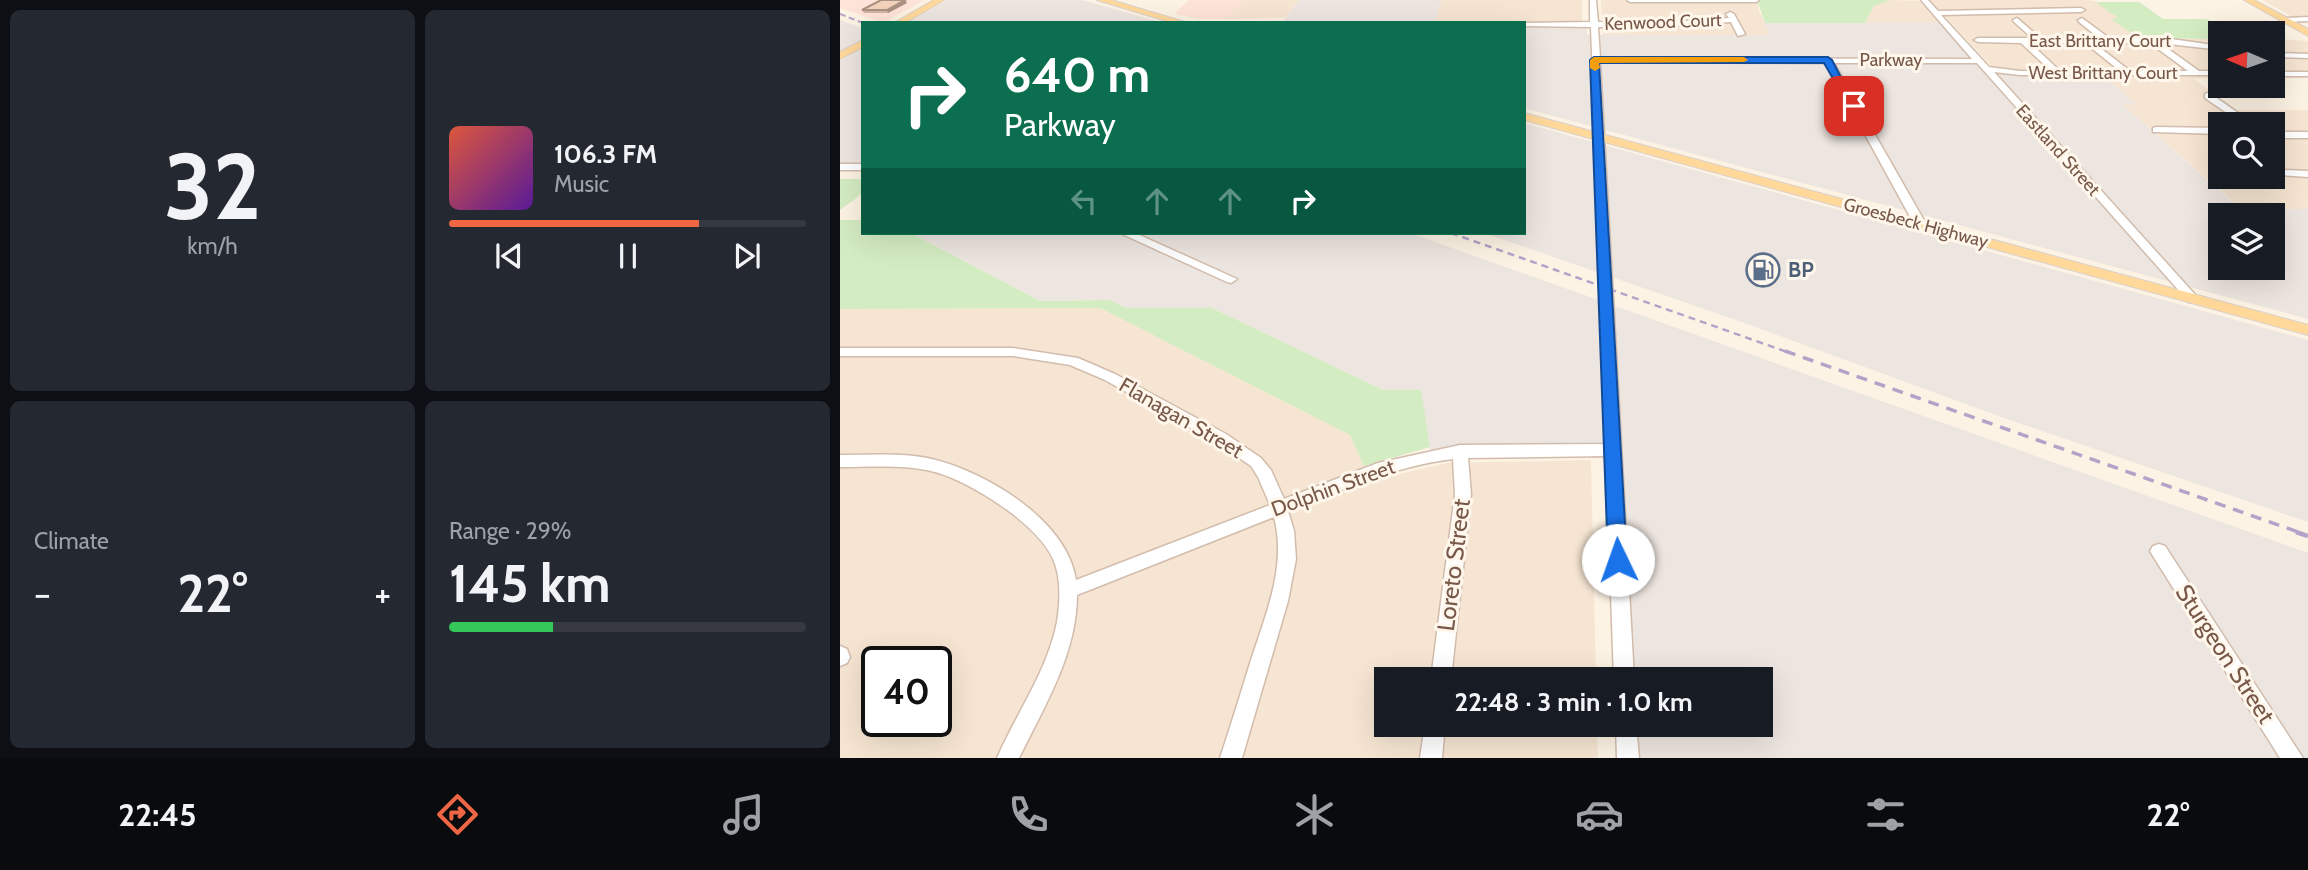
<!DOCTYPE html>
<html lang="en">
<head>
<meta charset="utf-8">
<style>
  :root { --surface:#171b24; --page:#242831; --text:#f1f3f6; --muted:#9ea1a6; --line:#363941; --accent:#ee6643 }
  body { margin:0; font-family:Cabin,sans-serif; background:var(--page); color:var(--text); height:100vh; display:flex; flex-direction:column; font-size:26px; white-space:nowrap }
  * { box-sizing:border-box; margin:0 }
  p { font-size:23px; color:var(--muted) }
  .icon { flex:none; width:38px; height:38px; fill:none; stroke:currentColor; stroke-width:2; stroke-linecap:round; stroke-linejoin:round }
  .map { position:relative; flex:1; overflow:hidden }
  .panel { display:flex; flex-direction:column; gap:10px; padding:10px; background:#0d0f14; width:840px }
  .panel>* { flex:none }
  .top-card { position:absolute; left:21px; top:21px; width:665px; height:214px; border-radius:0px; box-shadow:0 7px 28px #0002; background:#0b6e4f; color:#fff; overflow:hidden }
  .needle { width:46px; rotate:272deg }
  .fabs { position:absolute; left:1368px; top:21px; display:grid; gap:14px }
  .fabs a { display:grid; place-items:center; width:77px; height:77px; border-radius:0px; background:var(--surface); box-shadow:0 7px 28px #0002; font-size:35px }
  .speed { position:absolute; left:21px; top:646px; display:flex; gap:14px; font-size:35px; font-weight:700; text-align:center }
  .speed>* { display:grid; place-content:center; width:91px; height:91px; border-radius:50%; background:var(--surface); box-shadow:0 7px 28px #0002; line-height:1 }
  .speed .limit { border:4px solid #111; border-radius:10px; background:#fff; color:#111 }
  .pin { position:absolute; display:grid; place-items:center; width:60px; height:60px; color:#fff; margin:-30px; border-radius:14px; box-shadow:0 4px 10px #0006 }
  .me { position:absolute; width:77px; margin:-38px; rotate:357deg; stroke-linejoin:round; filter:drop-shadow(0 0 5px #0008) }
  .turn { display:flex; align-items:center; gap:24px; height:147px; padding:0 28px; font-size:32px }
  .turn .icon { width:91px; height:91px; stroke-width:2.5 }
  .turn b { display:block; font-size:49px; line-height:60px }
  .lanes { display:flex; align-items:center; height:66px; padding:0 28px; background:#0003; justify-content:center; gap:35px; direction:ltr }
  .lanes .off { opacity:.35 }
  .big { font-size:52px; font-weight:700; line-height:1.1 }
  .panel .widget { flex:1; display:flex; flex-direction:column; justify-content:center; gap:10px; min-width:0; padding:0 24px; border-radius:10px; background:var(--page) }
  .panel .dial { align-items:center; gap:0 }
  .dial b { font-size:91px; line-height:1 }
  .song { display:flex; align-items:center; gap:21px }
  .cover { width:84px; height:84px; border-radius:10px; background:linear-gradient(135deg,hsl(10 70% 55%),hsl(270 70% 35%)) }
  .played { height:7px; border-radius:4px; background:linear-gradient(90deg,var(--accent) 70%,var(--line) 70%) }
  .keys { display:flex; justify-content:space-around; direction:ltr }
  .heat { display:flex; justify-content:space-between; align-items:center; font-size:38px; direction:ltr }
  .charge { height:10px; border-radius:5px; background:linear-gradient(90deg,#34c759 29%,var(--line) 0) }
  .panel .tiles { flex:1; display:grid; gap:10px; grid-template-columns:repeat(2,1fr) }
  .trip { position:absolute; left:534px; top:667px; width:399px; height:70px; border-radius:0px; background:var(--surface); box-shadow:0 7px 28px #0002; font-weight:700; line-height:70px; text-align:center }
  .tab-bar { display:flex; height:112px; justify-content:space-around; align-items:center; background:#090b0e; color:var(--muted) }
  .tab-bar .icon { width:49px; height:49px }
  .tab-bar .active { color:var(--accent) }
  .tab-bar b { font-size:32px; color:var(--text) }
  main { display:flex; flex:1; min-height:0 }
  .map>svg:first-child { display:block }
</style>
</head>
<body>
<main>
<section class="panel">
<div class="tiles">
<div class="widget dial"><b>32</b><p>km/h</p></div>
<div class="widget">
<div class="song"><i class="cover"></i><div><b>106.3 FM</b><p>Music</p></div></div>
<div class="played"></div>
<div class="keys"><svg class="icon" aria-label="previous" viewBox="0 0 24 24"><path d="M18 5L8 12l10 7zM5 5v14"/></svg><svg class="icon" aria-label="pause" viewBox="0 0 24 24"><path d="M8 5v14M16 5v14"/></svg><svg class="icon" aria-label="next" viewBox="0 0 24 24"><path d="M6 5l10 7-10 7zM19 5v14"/></svg></div>
</div>
<div class="widget"><p>Climate</p>
<div class="heat"><a>−</a><b class="big">22°</b><a>+</a></div>
</div>
<div class="widget"><p>Range · 29%</p><b class="big">145 km</b><div class="charge"></div></div>
</div>
</section>
<div class="map">
<svg width="1468" height="758" viewBox="0 0 1468 758">
  <rect width="100%" height="100%" fill="#fdf3e4"/>
  <!-- residential -->
  <path fill="#f6e5d2" fill-rule="evenodd" d="M403,0h56l-14,18 -59,1z
    M602,0h140v22h-148z
    M761,0h156l2,11 12,24h-168z
    M1050,0l29,1 20,22h-74l9,-17z
    M1090,0h157l8,1 24,18h-7l26,19 83,1v39l-27,1 42,31h72v99l-68,-1 -117,-103 13,-1 -34,-30 -104,-1zM1381,124h52v53h-52z
    M1422,0h46v16h-17z
    M1433,39l35,2v37h-35z
    M260,308l250,127 14,31 18,12 65,-15 144,-3 5,219h-210v45l211,1 1,33h-758v-449zM37,662h59v59h-59z"/>
  <!-- commercial -->
  <path fill="#fee3d8" d="M0,0h84l-41,23 -43,-15z
    M349,0h54l-17,19h-27l-25,-5z"/>
  <!-- industrial -->
  <path fill="#ede5df" fill-rule="evenodd" d="M107,0h135l82,23h-257z
    M459,0h143l-8,23h-152z
    M0,20l23,8v11l-23,13z
    M925,23h174l46,50 116,1 35,30 -13,1 117,104h68v110l-784,-211v-83l63,2v8h183zM1381,215h52v53h-52z
    M23,48v116h-23v-103z
    M684,123l784,217v182l-304,-104 -268,-98 -252,-87h40z
    M71,233h499l898,320v205h-668l-3,-33 123,-1v-45h-125l-15,-233 -141,-2 -49,6 -10,-60h-37l-171,-82h-86l-17,-8 -69,1z"/>
  <!-- green -->
  <path fill="#d4ecc2" d="M917,0h133l-16,6 -9,17h-100z
    M1255,2h44l24,17h44l24,14h-10v6l-83,-1 -27,-19 7,-1z
    M0,179h23v14l-23,17z
    M0,220h23v13h48l129,68 69,-1 17,8h86l171,82h38l9,57 -66,19 -14,-31 -250,-127 -260,1z"/>
  <g fill="none" stroke-linecap="round" stroke-linejoin="round">
    <defs>
      <path id="minor" d="M750,0h6l2,22 56,1 75,-5 -3,-4 4,-2 4,2 11,20 -7,2 -7,-14 -77,5h-56l2,31 372,1 -51,-59h7l10,11 143,-3 4,2 -4,2 -140,3 48,52 31,4h31l-30,-28 -43,-1 -4,-2 4,-2h54l-18,-16 -1,-2 4,-2 23,20h59l-20,-16 -1,-2 4,-2 27,20 62,1 50,7v4l-61,-7 39,28h22v4h-201l-26,-3 205,227 -2,3h-8l-212,-239h-143l92,161 -6,3 -6,-3 -88,-161 -226,-1 34,617h-20l-8,-223 -138,2 3,36 -20,185h-20l24,-185 -2,-35c-59,7 -110,31 -165,52l6,20 2,28 -8,42 -46,157h-22c11,-33 21,-66 31,-98 15,-46 36,-95 23,-143l-197,78c0,59 -33,112 -58,163h-22c20,-46 50,-86 60,-136 3,-18 4,-41 -2,-58 -12,-37 -83,-82 -120,-92 -30,-8 -64,-5 -95,-5v-12c32,0 65,-3 96,5 53,14 131,61 140,120l194,-75 -12,-28 -7,-11 -35,-24 -111,-62 -35,-15 -57,-9h-173v-8h173l65,10 37,16 111,60 35,24 10,12 13,29 94,-36 82,-18 146,-1 -15,-417 -67,-1v-3h-3l69,-1zM1190,43h55l35,28h-60zM1254,43h56l38,28h-58z
        M787,0h132l-3,2h-126z
        M1468,17v4l-24,1 -4,-2 4,-2z
        M1433,53l35,1v4l-35,-1z
        M1433,72h35v4h-35z
        M1368,93l3,1 43,30h-11l-38,-26v-4z
        M1316,127l65,1v6l-68,-2v-4z
        M1433,132h35v6h-35z
        M0,164h23v6h-23z
        M1444,170l24,1v6l-28,-2v-4z
        M280,233h15l102,46 -6,4 -4,-1z
        M1319,544l6,2 138,212h-23l-127,-202 -3,-5 3,-5z
        M0,646l7,3 3,8 -3,6 -7,3z
        M585,724h20l-3,34h-22z
        M776,724h20l3,34h-22z"/>
      <path id="major" d="M94,0h10l-39,23h-11z
        M257,0h14l77,23h-15z
        M1404,0h10l54,29v7z
        M23,40v7l-23,12v-7z
        M684,113l784,212v10l-784,-215z"/>
    </defs>
    <!-- minor casing -->
    <use href="#minor" stroke="#d2bcac" stroke-width="3"/>
    <!-- major casing -->
    <use href="#major" stroke="#d9d0cc" stroke-width="2"/>
    <!-- minor -->
    <use href="#minor" fill="#fff" fill-rule="evenodd"/>
    <!-- major -->
    <use href="#major" fill="#ffd89a" fill-rule="evenodd"/>
    <!-- rail-far3 -->
    <path stroke="#b6a2c8" stroke-width="2" stroke-dasharray="6 3.5" stroke-linecap="butt" d="M0,14l23,9"/>
    <!-- rail-far2 -->
    <path stroke="#b6a2c8" stroke-width="2.5" stroke-dasharray="7 5" stroke-linecap="butt" d="M611,233l339,120"/>
    <!-- rail-far1 -->
    <path stroke="#b6a2c8" stroke-width="3.5" stroke-dasharray="11 8" stroke-linecap="butt" d="M945,351l516,182"/>
    <!-- rail -->
    <path stroke="#b6a2c8" stroke-width="4.5" stroke-dasharray="14 10" stroke-linecap="butt" d="M1456,532l12,4"/>
  </g>
  <!-- wall -->
  <path fill="#d2b4a0" d="M67,3l-19,10h-24l-2,-3z"/>
  <!-- shaded-wall -->
  <path fill="#ab9282" d="M65,0l2,3 -19,10 -1,-3z"/>
  <!-- building -->
  <path fill="#f4d1ba" stroke="#ab9282" stroke-width="2" d="M41,0h24l-18,10h-25z"/>
  <!-- route -->
  <path fill="#1a73e8" stroke="#114b97" stroke-width="2" d="M988,57l4,3 25,48h-7l-26,-45h-225l28,497 -2,6 -7,3 -7,-3 -3,-6 -18,-500 4,-3z"/>
  <!-- slow -->
  <path fill="#f59e0b" d="M754,57h150l4,3 -4,2 -145,1 1,5 -5,3 -5,-3v-8z"/>
  <!-- icons -->
  <defs>
    <symbol id="fuel-ring" viewBox="-11 -11 22 22"><circle r="9.5" fill="#fff7ec" stroke="#5c6f8a" stroke-width="1.5"/><path d="M-5.5-6h7V0h2V4h1.3V-2.5L3-4.5l.8-.8L6-3V5H2.5V1h-1V6h-7ZM-4.2-4.7v3.2H.2V-4.7Z" fill="#5c6f8a"/></symbol>
  </defs>
  <g fill-rule="evenodd">
    <use href="#fuel-ring" x="904" y="251" width="38" height="38"/>
  </g>
  <g text-anchor="middle" stroke-width="6" stroke-linejoin="round" paint-order="stroke">
    <!-- far-street labels -->
    <g font-size="18" fill="#785848" stroke="#fff7ec">
      <text transform="translate(823 22) rotate(-2)" y="6">Kenwood Court</text>
      <text x="1260" y="47">East Brittany Court</text>
      <text x="1051" y="66">Parkway</text>
      <text x="1263" y="79">West Brittany Court</text>
      <text transform="translate(1218 150) rotate(48)" y="6">Eastland Street</text>
      <text transform="translate(1076 223) rotate(15)" y="6">Groesbeck Highway</text>
    </g>
    <!-- service labels -->
    <g font-size="21" font-weight="bold" fill="#4e5e75" stroke="#fff7ec" text-anchor="start">
      <text x="948" y="277">BP</text>
    </g>
    <!-- street labels -->
    <g font-size="21" fill="#785848" stroke="#fff7ec">
      <text transform="translate(341 418) rotate(30)" y="7">Flanagan Street</text>
      <text transform="translate(493 488) rotate(-20)" y="7">Dolphin Street</text>
    </g>
    <!-- near-street labels -->
    <g font-size="24" fill="#785848" stroke="#fff7ec">
      <text transform="translate(614 565) rotate(-83)" y="8">Loreto Street</text>
      <text transform="translate(1385 654) rotate(57)" y="8">Sturgeon Street</text>
    </g>
  </g>
</svg>
<div class="fabs">
<a><svg class="needle" viewBox="-14 -14 28 28"><path d="M0-13l5 13h-10z" fill="#e53935"/><path d="M0 13l5-13h-10z" fill="#9ea1a6"/></svg></a>
<a><svg class="icon" aria-label="search" viewBox="0 0 24 24"><circle cx="10" cy="10" r="6"/><path d="M15 15l6 6"/></svg></a>
<a><svg class="icon" aria-label="layers" viewBox="0 0 24 24"><path d="M12 4l9 5-9 5-9-5zM3 14l9 5 9-5"/></svg></a>
</div>
<div class="speed"><div class="limit">40</div></div>
<div class="pin" style="left:1014px;top:106px;background:#d93025"><svg class="icon" aria-label="arrive" viewBox="0 0 24 24"><path d="M6 21V4h12l-3 4 3 4H6"/></svg></div>
<svg class="me" style="left:778px;top:560px" viewBox="-20 -20 40 40"><circle r="19" fill="#fff"/><path d="M0-13L10 11 0 6-10 11z" fill="#1a73e8"/></svg>
<div class="trip">22:48 · 3 min · 1.0 km</div>
<div class="top-card">
<div class="turn"><svg class="icon" aria-label="right" viewBox="0 0 24 24"><path d="M7 20v-9h11M14 6l5 5-5 5"/></svg><div><b>640 m</b>Parkway</div></div>
<div class="lanes"><svg class="icon off" aria-label="left" viewBox="0 0 24 24"><path d="M17 20v-9H6M10 6l-5 5 5 5"/></svg><svg class="icon off" aria-label="ahead" viewBox="0 0 24 24"><path d="M12 20V5M6 11l6-6 6 6"/></svg><svg class="icon off" aria-label="ahead" viewBox="0 0 24 24"><path d="M12 20V5M6 11l6-6 6 6"/></svg><svg class="icon" aria-label="right" viewBox="0 0 24 24"><path d="M7 20v-9h11M14 6l5 5-5 5"/></svg></div>
</div>
</div>
</main>
<nav class="tab-bar">
<b>22:45</b>
<svg class="icon active" aria-label="directions" viewBox="0 0 24 24"><path d="M12 3l9 9-9 9-9-9zM9 14v-3h6M13 9l2 2-2 2"/></svg>
<svg class="icon" aria-label="music" viewBox="0 0 24 24"><path d="M9 18V5l10-2v13"/><circle cx="6" cy="18" r="3"/><circle cx="16" cy="16" r="3"/></svg>
<svg class="icon" aria-label="phone" viewBox="0 0 24 24"><path d="M5 4h4l2 5-3 2q2 4 5 5l2-3 5 2v4C11 20 4 13 5 4z"/></svg>
<svg class="icon" aria-label="climate" viewBox="0 0 24 24"><path d="M12 3v18M4 7l16 10M4 17L20 7"/></svg>
<svg class="icon" aria-label="car" viewBox="0 0 24 24"><path d="M5 17H2v-5l4-1 3-4h7l3 4 3 1v5h-3M9 17h6M6 11h13"/><circle cx="7" cy="17" r="2"/><circle cx="17" cy="17" r="2"/></svg>
<svg class="icon" aria-label="filters" viewBox="0 0 24 24"><path d="M4 7h16M4 17h16"/><circle cx="9" cy="7" r="2"/><circle cx="15" cy="17" r="2"/></svg>
<b>22°</b>
</nav>
</body>
</html>
